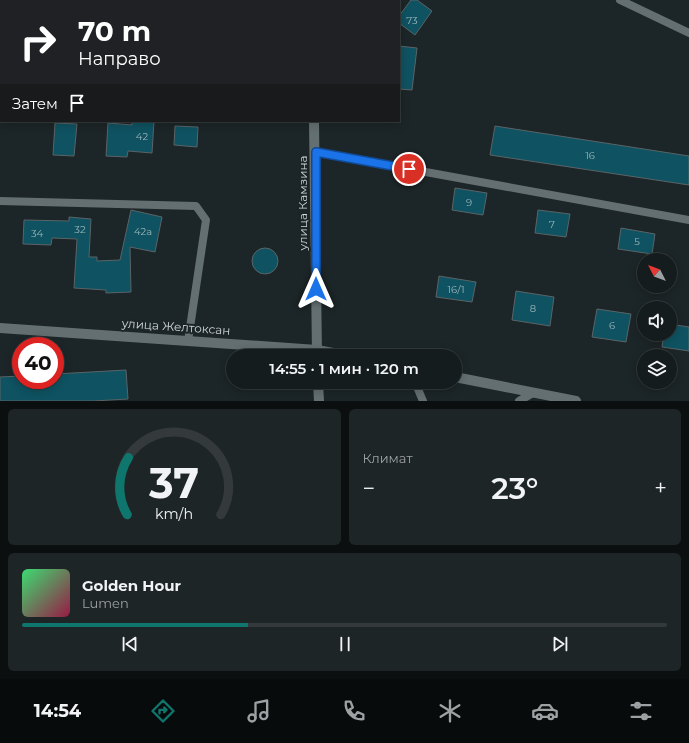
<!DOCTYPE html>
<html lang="ru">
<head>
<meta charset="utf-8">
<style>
  :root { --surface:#151c1d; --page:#1e2526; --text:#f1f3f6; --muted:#9da1a4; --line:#343a3b; --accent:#0f766e }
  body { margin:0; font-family:Montserrat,sans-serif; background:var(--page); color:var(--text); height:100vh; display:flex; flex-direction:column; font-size:15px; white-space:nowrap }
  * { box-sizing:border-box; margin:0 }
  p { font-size:13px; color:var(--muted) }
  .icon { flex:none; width:22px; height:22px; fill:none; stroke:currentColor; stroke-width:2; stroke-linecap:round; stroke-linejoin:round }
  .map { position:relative; height:401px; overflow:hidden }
  .side { display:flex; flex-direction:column; gap:8px; padding:8px; background:#0c0f10; flex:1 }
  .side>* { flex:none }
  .top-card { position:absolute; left:0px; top:0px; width:400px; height:122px; box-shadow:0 2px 10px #0003,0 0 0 1px var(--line); background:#202124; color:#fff; overflow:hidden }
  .needle { width:26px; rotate:312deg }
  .controls { position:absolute; left:637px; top:253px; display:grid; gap:8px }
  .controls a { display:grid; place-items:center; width:40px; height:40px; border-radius:50%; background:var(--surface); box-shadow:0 2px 10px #0003,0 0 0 1px var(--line); font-size:20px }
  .speed { position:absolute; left:12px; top:337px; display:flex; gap:8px; font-size:20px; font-weight:700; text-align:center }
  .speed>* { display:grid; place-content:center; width:52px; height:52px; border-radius:50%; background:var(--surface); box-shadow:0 2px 10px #0003,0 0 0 1px var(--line); line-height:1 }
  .speed .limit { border:6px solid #d22; background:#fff; color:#111 }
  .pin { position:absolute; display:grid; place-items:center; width:34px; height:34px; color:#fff; margin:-17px; border:2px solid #fff; border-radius:50%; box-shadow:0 1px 4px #0007 }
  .me { position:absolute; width:44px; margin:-22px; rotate:0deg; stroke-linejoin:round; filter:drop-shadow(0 0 3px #0008) }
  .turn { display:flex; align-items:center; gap:14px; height:84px; padding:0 12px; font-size:18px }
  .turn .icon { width:52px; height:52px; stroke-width:2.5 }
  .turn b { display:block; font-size:28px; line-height:34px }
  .then { display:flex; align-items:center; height:38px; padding:0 12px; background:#0003; gap:8px; font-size:15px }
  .big { font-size:30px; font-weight:600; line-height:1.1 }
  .side .tile { flex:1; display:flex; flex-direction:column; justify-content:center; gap:6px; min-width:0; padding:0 14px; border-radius:6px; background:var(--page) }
  .side .dial { align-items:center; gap:0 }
  .dial svg { height:104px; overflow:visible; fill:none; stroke:var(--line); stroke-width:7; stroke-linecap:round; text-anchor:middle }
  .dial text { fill:var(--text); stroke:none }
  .song { display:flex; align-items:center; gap:12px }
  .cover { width:48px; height:48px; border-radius:6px; background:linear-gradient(135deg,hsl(140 70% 55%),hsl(340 70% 35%)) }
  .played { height:4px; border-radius:2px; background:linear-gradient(90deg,var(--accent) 35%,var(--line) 35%) }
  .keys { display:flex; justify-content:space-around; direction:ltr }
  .heat { display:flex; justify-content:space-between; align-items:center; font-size:22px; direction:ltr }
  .side .tiles { flex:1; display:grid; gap:8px; grid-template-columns:1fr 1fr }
  .tile:last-child { grid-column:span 2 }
  .trip { position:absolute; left:226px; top:349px; width:236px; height:40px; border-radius:20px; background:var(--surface); box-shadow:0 2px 10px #0003,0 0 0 1px var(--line); font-weight:600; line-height:40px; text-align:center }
  .tab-bar { display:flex; height:64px; justify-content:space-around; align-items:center; background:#080b0c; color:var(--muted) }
  .tab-bar .icon { width:28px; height:28px }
  .tab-bar .current { color:var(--accent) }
  .tab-bar b { font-size:18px; color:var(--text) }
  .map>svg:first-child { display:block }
</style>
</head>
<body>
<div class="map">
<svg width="689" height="401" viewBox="0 0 689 401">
  <rect width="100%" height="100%" fill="#1c2527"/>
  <!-- building -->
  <path fill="#0f5261" stroke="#5a6467" d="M411,0h6l15,11 -17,24 -16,-12v-7z
    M399,46l18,2 -5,42 -13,-1z
    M132,121h22l-2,32 -24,-2 -1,6 -21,-1 2,-33 24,2z
    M55,123l22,1 -3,32 -21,-1z
    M175,126l23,1 -1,20 -23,-2z
    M495,126l194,30v29l-199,-30z
    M455,188l32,5 -4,22 -31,-5z
    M131,210l31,7 -7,35 -25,-5 1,45 -25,1v-3l-32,-2 3,-49 -25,-1 -1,7 -28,-1 1,-24 45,1v-4l22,2 -2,38h8v4l23,-1z
    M538,210l32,4 -4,23 -31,-4z
    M621,228l34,6 -3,20 -34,-5z
    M252 261a13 13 0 1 1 26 0a13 13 0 1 1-26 0Z
    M439,276l37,6 -4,20 -36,-5z
    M516,291l38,6 -4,29 -38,-6z
    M597,309l34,5 -5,28 -34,-5z
    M670,324l19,3v24l-27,-4 2,-13h6z
    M126,370l2,29 -35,2h-93v-24l21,-1v4h34v-6z"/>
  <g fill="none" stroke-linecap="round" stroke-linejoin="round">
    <!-- service -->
    <path stroke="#646f72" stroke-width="8" d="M119,0l1,1
      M620,0l69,33
      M316,152l373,68
      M0,201l196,5 10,14 -18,121
      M415,382l8,19
      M519,401l14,-8"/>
    <!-- minor -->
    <path stroke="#646f72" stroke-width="10" d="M0,328l317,22 32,6
      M455,377l121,24"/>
    <!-- tertiary -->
    <path stroke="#646f72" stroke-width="10" d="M340,1l1,-1
      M314,121l3,235
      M318,382l1,19"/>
  </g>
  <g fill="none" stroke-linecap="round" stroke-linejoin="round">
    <defs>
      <path id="route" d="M316,289v-137l93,17"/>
    </defs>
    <!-- route casing -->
    <use href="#route" stroke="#114b97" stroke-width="10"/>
    <!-- route -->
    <use href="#route" stroke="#1a73e8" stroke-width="7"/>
  </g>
  <g text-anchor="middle" stroke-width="4" stroke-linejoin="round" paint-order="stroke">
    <!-- number labels -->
    <g font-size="10" fill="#9eb4b9">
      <text x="412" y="24">73</text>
      <text x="142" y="140">42</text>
      <text x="590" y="159">16</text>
      <text x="469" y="206">9</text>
      <text x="552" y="228">7</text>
      <text x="80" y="233">32</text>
      <text x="143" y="235">42а</text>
      <text x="37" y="237">34</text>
      <text x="637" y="245">5</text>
      <text x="456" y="293">16/1</text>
      <text x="533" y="312">8</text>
      <text x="612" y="329">6</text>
    </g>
    <!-- street labels -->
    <g font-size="12" fill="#ced4d6" stroke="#1c2527">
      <text transform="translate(303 203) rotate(-90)" y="4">улица Камзина</text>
      <text transform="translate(176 327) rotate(4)" y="4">улица Желтоксан</text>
    </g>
  </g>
</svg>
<div class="controls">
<a><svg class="needle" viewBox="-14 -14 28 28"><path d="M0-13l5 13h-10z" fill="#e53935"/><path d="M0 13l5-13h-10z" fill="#9da1a4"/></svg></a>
<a><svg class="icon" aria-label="sound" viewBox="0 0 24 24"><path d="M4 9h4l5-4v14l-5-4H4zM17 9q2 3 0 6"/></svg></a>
<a><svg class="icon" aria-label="layers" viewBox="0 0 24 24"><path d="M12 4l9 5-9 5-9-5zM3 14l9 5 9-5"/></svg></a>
</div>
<div class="speed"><div class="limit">40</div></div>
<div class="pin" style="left:409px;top:169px;background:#d93025"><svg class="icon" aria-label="arrive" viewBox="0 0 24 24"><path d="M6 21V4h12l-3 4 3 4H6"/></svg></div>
<svg class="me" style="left:316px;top:289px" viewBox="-20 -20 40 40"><path d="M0-17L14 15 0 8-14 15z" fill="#1a73e8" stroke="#fff" stroke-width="4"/></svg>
<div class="trip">14:55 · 1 мин · 120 m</div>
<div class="top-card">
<div class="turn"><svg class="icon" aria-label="right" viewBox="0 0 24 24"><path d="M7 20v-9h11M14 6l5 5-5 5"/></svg><div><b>70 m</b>Направо</div></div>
<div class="then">Затем<svg class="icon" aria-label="arrive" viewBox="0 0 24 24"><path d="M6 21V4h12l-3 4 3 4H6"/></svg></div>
</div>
</div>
<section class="side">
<div class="tiles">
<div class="tile dial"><svg viewBox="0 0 100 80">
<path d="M14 69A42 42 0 1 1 86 69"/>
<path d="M14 69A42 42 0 0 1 15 25" stroke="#0f766e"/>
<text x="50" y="56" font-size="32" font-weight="700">37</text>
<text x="50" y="72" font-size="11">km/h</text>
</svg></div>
<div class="tile"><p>Климат</p>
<div class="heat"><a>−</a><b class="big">23°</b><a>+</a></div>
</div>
<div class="tile">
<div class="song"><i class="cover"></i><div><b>Golden Hour</b><p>Lumen</p></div></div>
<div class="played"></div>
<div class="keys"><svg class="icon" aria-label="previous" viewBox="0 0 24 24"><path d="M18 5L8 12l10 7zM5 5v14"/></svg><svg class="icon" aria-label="pause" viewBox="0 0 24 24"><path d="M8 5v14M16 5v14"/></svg><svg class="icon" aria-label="next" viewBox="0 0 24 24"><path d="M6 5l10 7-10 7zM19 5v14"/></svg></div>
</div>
</div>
</section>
<nav class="tab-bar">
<b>14:54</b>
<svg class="icon current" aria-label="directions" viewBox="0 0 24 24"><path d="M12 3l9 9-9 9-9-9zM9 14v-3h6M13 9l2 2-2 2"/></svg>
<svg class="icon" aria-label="music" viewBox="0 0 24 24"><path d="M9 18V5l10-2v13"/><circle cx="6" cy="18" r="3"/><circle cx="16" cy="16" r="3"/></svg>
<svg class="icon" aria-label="phone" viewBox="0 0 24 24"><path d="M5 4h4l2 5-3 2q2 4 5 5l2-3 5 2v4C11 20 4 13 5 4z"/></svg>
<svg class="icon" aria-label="climate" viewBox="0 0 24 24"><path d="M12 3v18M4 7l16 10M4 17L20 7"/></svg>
<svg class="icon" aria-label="car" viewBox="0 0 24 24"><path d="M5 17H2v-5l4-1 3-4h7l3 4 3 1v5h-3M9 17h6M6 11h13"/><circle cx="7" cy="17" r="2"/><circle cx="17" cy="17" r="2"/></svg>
<svg class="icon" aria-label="filters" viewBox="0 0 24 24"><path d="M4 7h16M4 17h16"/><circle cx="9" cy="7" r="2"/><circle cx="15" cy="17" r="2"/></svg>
</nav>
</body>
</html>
